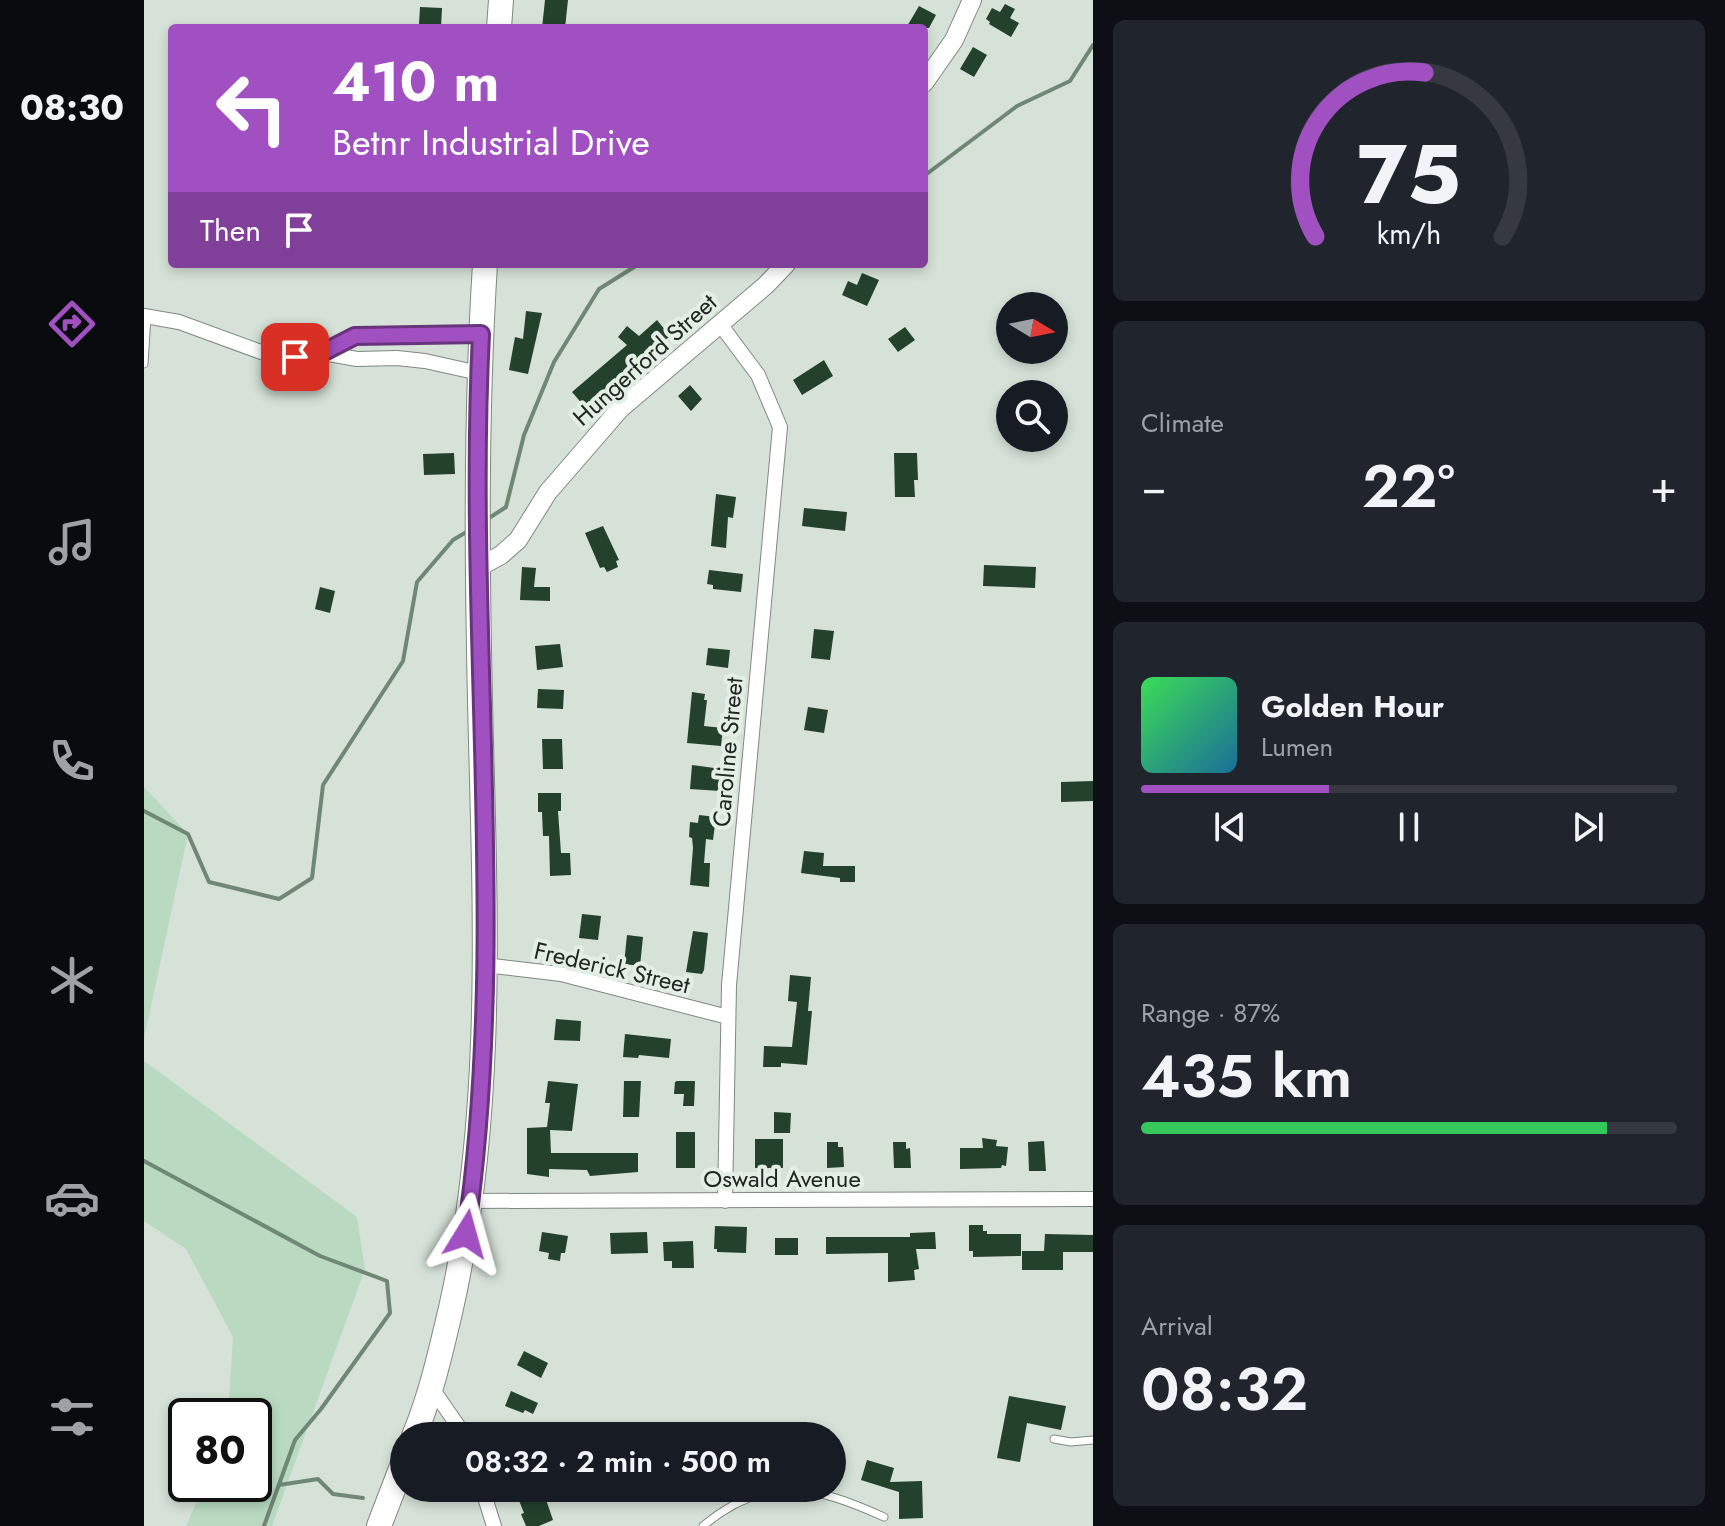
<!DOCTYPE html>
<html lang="en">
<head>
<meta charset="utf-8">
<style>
  :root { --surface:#171b24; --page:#20242c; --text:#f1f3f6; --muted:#9ea1a6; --line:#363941; --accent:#a050c1 }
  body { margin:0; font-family:Jost,sans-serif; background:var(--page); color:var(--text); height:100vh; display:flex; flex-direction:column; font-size:30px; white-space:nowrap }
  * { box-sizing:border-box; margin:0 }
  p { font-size:26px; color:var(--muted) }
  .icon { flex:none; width:44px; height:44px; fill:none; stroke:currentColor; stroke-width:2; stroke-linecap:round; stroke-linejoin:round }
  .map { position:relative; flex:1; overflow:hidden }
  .side { display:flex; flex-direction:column; gap:20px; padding:20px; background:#0d0f14; width:632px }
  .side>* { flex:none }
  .guide { position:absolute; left:24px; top:24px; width:760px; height:244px; border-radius:8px; box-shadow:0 4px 12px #0003; background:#a050c1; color:#fff; overflow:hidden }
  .needle { width:52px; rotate:100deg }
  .buttons { position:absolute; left:852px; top:292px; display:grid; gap:16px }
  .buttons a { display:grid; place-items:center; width:72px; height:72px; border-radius:50%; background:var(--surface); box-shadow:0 4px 12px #0003; font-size:40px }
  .speed { position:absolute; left:24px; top:1398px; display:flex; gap:16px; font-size:40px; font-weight:700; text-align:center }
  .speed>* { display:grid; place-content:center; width:104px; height:104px; border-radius:50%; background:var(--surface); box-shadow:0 4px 12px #0003; line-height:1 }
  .speed .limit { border:4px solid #111; border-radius:12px; background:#fff; color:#111 }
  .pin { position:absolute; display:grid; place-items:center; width:68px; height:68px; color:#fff; margin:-34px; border-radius:16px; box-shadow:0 4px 12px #0006 }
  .me { position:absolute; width:88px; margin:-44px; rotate:8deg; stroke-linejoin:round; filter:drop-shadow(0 0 6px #0008) }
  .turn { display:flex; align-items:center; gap:28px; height:168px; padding:0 32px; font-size:36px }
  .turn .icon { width:104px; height:104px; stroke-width:2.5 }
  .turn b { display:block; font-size:56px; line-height:68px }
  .then { display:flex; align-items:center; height:76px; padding:0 32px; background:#0003; gap:16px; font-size:30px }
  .big { font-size:60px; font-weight:600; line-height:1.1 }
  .side .tile { flex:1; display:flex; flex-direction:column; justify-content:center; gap:12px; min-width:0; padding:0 28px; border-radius:12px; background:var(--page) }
  .side .dial { align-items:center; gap:0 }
  .dial svg { height:208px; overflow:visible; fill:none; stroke:var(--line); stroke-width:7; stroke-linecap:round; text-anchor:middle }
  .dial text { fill:var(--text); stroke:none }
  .song { display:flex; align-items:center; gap:24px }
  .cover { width:96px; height:96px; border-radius:12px; background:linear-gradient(135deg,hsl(130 70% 55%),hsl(200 70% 35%)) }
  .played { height:8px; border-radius:4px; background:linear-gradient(90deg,var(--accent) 35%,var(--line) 35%) }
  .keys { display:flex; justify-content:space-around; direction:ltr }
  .heat { display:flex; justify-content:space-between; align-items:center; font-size:44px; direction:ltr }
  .charge { height:12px; border-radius:6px; background:linear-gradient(90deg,#34c759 87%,var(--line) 0) }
  .trip { position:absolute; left:246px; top:1422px; width:456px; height:80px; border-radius:40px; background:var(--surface); box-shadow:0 4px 12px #0003; font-weight:600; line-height:80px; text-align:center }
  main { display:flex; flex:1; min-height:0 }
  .tabs { display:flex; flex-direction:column; width:144px; justify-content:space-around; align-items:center; background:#090b0e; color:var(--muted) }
  .tabs .icon { width:56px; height:56px }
  .tabs .on { color:var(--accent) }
  .tabs b { font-size:36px; color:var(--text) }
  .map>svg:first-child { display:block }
</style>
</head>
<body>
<main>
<nav class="tabs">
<b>08:30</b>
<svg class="icon on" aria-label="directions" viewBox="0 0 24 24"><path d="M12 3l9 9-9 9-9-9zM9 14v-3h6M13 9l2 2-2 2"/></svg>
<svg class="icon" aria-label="music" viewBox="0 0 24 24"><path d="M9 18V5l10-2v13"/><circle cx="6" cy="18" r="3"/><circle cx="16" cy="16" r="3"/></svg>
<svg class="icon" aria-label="phone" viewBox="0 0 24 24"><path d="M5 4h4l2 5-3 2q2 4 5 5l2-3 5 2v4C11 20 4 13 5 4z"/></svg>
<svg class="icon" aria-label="climate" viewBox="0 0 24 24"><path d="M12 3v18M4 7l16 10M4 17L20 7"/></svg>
<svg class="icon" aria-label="car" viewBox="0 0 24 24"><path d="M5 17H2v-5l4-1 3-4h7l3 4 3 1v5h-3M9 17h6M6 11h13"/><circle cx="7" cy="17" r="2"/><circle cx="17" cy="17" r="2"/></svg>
<svg class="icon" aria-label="filters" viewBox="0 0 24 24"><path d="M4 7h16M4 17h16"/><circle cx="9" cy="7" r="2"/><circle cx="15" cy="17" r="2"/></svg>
</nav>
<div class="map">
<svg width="949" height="1526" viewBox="0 0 949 1526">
  <rect width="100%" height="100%" fill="#d6e2d8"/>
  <!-- green -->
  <path fill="#b9dac1" d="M0,787l44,47 -44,205z
    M0,1061l213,156 8,52 -93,257h-86l19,-42h49v-68h-26l5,-79 -47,-88 -42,-28z"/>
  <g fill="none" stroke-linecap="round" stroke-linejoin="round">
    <!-- stream -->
    <path stroke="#6f8775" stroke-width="4" d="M780,176l93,-70 53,-25 23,-36
      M342,520l20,-13 18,-72 30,-73 45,-73 40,-25
      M0,811l44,23 21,48 70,17 33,-21 11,-93 80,-124 14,-79 36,-42 15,-9
      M0,1161l176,95 67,25 3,32 -69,96 -26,31 -31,86
      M135,1485l39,-6 15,15 30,4"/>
  </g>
  <!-- building -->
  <path fill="#23412b" d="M401,0h23l-3,28h-23z
    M861,4l10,5 -5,9 9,5 -8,14 -22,-13 1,-2 -4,-3 6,-11 8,4z
    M775,6l17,9 -7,13h-23z
    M276,7l22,1 -1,20h-16v-3l-6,-1z
    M829,47l14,8 -13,22 -14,-8z
    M718,273l17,7 -12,26 -25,-11 6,-14 9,4z
    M382,311l16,2 -14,61 -19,-4 6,-33 8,2z
    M513,320l13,16 -6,5 5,5 -79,67 -18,-21 55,-47 -9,-8 9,-11 12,10z
    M761,327l10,13 -17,12 -10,-13z
    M680,360l9,16 -31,19 -9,-15z
    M546,385l12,14 -11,12 -13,-15z
    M310,453l1,21 -31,1 -1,-21z
    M750,453h23l1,27h-4l1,17h-20z
    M572,494l20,3 -3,21 -5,-1 -2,31 -15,-2z
    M660,508l43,4 -2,19 -43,-5z
    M459,526l16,34 -3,1 2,6 -11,5 -3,-5 -4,1 -15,-35z
    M840,565l52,2 -1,21 -52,-2z
    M378,567l14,1 -2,19h16v14l-30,-1z
    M565,570l34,4 -2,18 -28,-3v-4l-6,-1z
    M176,587l15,4 -5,22 -15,-4z
    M670,629l20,2 -4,29 -19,-2z
    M416,644l3,23 -26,3 -2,-24z
    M564,648l22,2 -2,18 -22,-3z
    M394,689l26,1 -1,19 -26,-1z
    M548,692l13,2 -1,6h3l-3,26 19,2 -2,18 -34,-3z
    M664,707l20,3 -4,23 -20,-3z
    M398,739h20l1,30h-20z
    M548,765l30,4 -2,22 -30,-2z
    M949,781v20l-32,1v-20z
    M394,793h23v18h-3l3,42h9l1,22 -21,1 -1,-40h-6l-1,-24h-4z
    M555,815l17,2 -3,23 -7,-1 -2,24h6l-1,24 -19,-2 3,-37 -1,-10 -3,-1 1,-15 8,1z
    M660,851l20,2 -1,13h32v16h-15v-4l-39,-5z
    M438,914l19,2 -3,24 -19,-2z
    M549,931l15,2 -4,37 -2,4 -16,-2z
    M483,935l16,2 -3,29 -16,-2z
    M646,975l21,2 -3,34h4l-5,54 -26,-2v4h-18l1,-21 28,1 5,-45 -9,-1z
    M412,1019l25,2 -1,20 -26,-1z
    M481,1034l46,5 -2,19 -30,-3 -1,3 -15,-1z
    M404,1081l30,3 -6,47 -22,-1 1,23h87v19l-48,4 -3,-6 -38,-1v8l-22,-3v-46l20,-1 3,-24h-5z
    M480,1081h17l-2,36h-16z
    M533,1081h18l-1,25h-11l1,-12h-10l1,-12z
    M630,1112l17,1 -1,20h-16z
    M532,1132h19v36h-19z
    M838,1138l15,2 -1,6 12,1 -2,19 -4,-1 -1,3 -41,1v-21h23z
    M611,1139h28v29h-28z
    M900,1141l2,30h-17l-1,-29z
    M683,1142h11v5h5l1,20 -17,1z
    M749,1142h13v7l4,-1 1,20h-17z
    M825,1225h14v6h4v3h34v22l-48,1v-6h-4z
    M571,1226l32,1 -1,26 -29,-1v-3h-3z
    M398,1232l26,4 -3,17h-4l-1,8 -12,-2 1,-6 -10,-2z
    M503,1232l1,21 -37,1 -1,-21z
    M791,1232l1,17h-20l3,20 -5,1 1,10 -27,2v-29l-62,1v-17h84v-4z
    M901,1234l48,1v17h-30v18h-41v-19h22z
    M631,1238h23v17h-23z
    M549,1241l1,27h-22v-7h-8l-1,-19z
    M380,1351l24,12 -7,15 -24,-13z
    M367,1391l27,12 -5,11 -8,-4 -2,3 -18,-7z
    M865,1396l57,10 -5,24 -34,-7 -7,39 -23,-4z
    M723,1460l27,8 -4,14 32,-1 1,37 -24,1v-27l-38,-12z
    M370,1488h28l11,32 -14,6h-13l-5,-12 3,-1z"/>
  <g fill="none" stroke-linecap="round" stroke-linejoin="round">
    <defs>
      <path id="service" d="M0,364l3,-48
        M910,1439l17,3 22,-2
        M559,1526c63,-53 112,-40 181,-9"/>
      <path id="minor" d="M0,316l35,6 82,30 34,5 27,-4 33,-17 126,-2
        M576,324l38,51 22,52 -51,558 -4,216
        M179,353l34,6 40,-1 28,3 54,12
        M341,965l76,9 167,43
        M327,1201l622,-2
        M287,1387l34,49
        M338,1488l12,38"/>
      <path id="tertiary" d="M780,83l30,-43 18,-40
        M335,567l22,-12 17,-15 30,-48 72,-83 146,-124 20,-21"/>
      <path id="trunk" d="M355,28l2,-28
        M270,1436c17,-41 27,-85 37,-128 42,-186 35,-377 30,-566 -4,-159 -6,-319 4,-478
        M235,1526l25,-65"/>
    </defs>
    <!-- service casing -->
    <use href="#service" stroke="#7f8981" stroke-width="9"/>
    <!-- minor casing -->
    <use href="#minor" stroke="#7f8981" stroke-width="16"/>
    <!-- tertiary casing -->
    <use href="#tertiary" stroke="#7f8981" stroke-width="20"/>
    <!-- trunk casing -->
    <use href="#trunk" stroke="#7f8981" stroke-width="26"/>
    <!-- service -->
    <use href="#service" stroke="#fff" stroke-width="7"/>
    <!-- minor -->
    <use href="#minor" stroke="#fff" stroke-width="14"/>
    <!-- tertiary -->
    <use href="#tertiary" stroke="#fff" stroke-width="18"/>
    <!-- trunk -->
    <use href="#trunk" stroke="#fff" stroke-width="24"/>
  </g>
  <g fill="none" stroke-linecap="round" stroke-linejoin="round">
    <defs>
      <path id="route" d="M151,357l27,-4 33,-17 126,-2c-15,299 28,602 -15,900"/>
    </defs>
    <!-- route casing -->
    <use href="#route" stroke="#68347d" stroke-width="20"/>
    <!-- route -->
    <use href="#route" stroke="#a050c1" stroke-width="14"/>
  </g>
  <g text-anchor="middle" stroke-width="8" stroke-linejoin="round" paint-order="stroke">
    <!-- street labels -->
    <g font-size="24" fill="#212622" stroke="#e3efe5">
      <text transform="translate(501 360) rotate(-42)" y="8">Hungerford Street</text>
      <text transform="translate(584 752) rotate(-85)" y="8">Caroline Street</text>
      <text transform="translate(468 968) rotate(13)" y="8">Frederick Street</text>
      <text x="638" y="1187">Oswald Avenue</text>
    </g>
  </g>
</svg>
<div class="buttons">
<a><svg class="needle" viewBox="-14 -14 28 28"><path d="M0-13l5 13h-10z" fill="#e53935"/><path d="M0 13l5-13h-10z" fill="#9ea1a6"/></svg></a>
<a><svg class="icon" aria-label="search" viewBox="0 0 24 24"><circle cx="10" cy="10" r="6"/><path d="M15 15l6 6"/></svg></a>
</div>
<div class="speed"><div class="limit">80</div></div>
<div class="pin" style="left:151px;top:357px;background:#d93025"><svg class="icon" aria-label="arrive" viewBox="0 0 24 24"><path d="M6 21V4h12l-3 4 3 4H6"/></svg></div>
<svg class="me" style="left:322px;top:1234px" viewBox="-20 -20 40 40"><path d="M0-17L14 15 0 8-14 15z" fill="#a050c1" stroke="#fff" stroke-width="4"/></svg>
<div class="trip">08:32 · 2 min · 500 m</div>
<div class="guide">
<div class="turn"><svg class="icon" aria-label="left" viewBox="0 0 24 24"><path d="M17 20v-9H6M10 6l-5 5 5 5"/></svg><div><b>410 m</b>Betnr Industrial Drive</div></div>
<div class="then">Then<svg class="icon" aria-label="arrive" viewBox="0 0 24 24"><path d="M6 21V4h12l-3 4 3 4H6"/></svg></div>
</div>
</div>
<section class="side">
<div class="tile dial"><svg viewBox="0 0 100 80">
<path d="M14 69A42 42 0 1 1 86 69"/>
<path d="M14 69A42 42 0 0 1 56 6" stroke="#a050c1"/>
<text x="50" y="56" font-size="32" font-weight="700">75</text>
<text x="50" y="72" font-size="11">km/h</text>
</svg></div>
<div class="tile"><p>Climate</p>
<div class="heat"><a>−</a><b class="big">22°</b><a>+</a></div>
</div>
<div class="tile">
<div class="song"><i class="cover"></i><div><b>Golden Hour</b><p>Lumen</p></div></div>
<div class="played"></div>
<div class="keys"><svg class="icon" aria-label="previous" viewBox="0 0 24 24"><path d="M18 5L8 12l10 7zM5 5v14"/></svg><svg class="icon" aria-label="pause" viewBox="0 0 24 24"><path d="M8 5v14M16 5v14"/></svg><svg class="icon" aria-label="next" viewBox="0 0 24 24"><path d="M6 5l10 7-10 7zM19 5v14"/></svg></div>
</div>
<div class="tile"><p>Range · 87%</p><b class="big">435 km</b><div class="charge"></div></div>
<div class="tile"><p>Arrival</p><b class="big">08:32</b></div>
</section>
</main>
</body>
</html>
